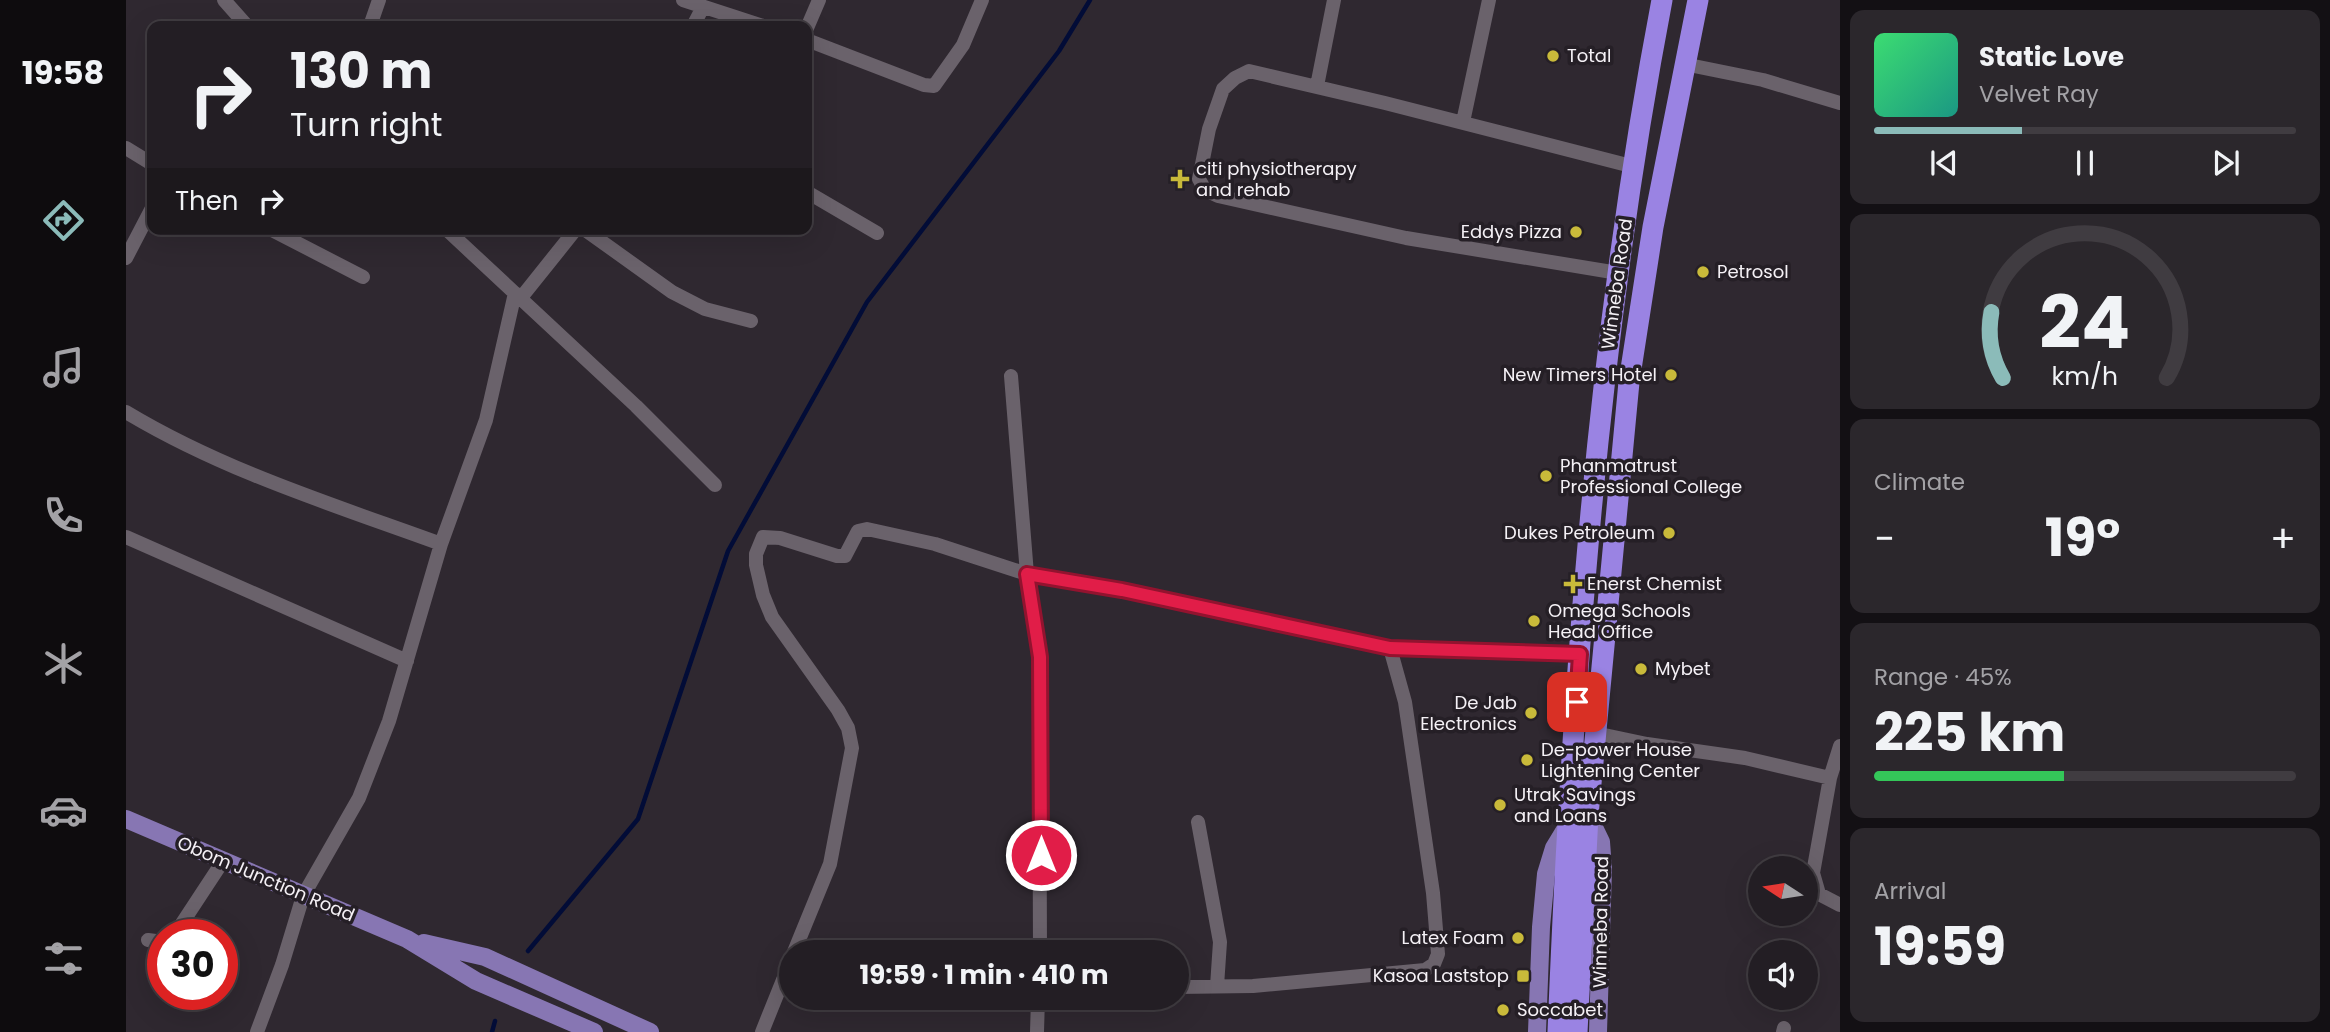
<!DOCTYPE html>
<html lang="en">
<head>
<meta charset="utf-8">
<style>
  :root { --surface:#231e24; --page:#2b272c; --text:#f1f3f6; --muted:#a3a2a6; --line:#403c41; --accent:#8bbbb9 }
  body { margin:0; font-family:Poppins,sans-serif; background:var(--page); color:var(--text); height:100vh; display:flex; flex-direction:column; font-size:26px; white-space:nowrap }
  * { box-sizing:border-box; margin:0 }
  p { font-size:23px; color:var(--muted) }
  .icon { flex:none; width:38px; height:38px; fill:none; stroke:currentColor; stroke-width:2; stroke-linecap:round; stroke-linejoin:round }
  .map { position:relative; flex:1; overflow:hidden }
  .sheet { display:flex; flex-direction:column; gap:10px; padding:10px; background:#131014; width:490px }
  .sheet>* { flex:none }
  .guide { position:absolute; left:21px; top:21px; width:665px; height:214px; border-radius:14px; box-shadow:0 7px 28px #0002,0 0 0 2px var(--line); background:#231e24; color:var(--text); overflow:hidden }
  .needle { width:46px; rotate:282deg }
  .buttons { position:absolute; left:1622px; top:856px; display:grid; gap:14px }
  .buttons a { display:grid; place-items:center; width:70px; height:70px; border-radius:50%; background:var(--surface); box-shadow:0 7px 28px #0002,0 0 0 2px var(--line); font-size:35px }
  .speed { position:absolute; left:21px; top:919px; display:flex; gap:14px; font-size:35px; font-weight:700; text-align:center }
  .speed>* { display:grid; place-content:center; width:91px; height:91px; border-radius:50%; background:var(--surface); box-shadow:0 7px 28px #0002,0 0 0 2px var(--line); line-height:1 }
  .speed .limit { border:10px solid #d22; background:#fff; color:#111 }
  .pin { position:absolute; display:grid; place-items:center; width:60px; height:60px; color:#fff; margin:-30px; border-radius:14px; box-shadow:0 4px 10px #0006 }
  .me { position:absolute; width:77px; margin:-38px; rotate:0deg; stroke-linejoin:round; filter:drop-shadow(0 0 5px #0008) }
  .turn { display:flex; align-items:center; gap:24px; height:147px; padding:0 28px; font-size:32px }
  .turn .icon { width:91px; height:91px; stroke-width:2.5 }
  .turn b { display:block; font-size:49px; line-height:60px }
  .then { display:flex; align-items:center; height:66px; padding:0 28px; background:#0003; gap:14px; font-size:26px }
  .big { font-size:52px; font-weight:700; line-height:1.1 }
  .sheet .card { flex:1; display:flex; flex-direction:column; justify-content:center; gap:10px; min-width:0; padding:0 24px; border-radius:14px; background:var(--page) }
  .sheet .dial { align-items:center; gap:0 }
  .dial svg { height:182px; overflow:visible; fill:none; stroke:var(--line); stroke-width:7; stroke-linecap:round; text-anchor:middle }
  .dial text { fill:var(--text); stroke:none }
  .song { display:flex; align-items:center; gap:21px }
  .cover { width:84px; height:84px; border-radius:10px; background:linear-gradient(135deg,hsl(140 70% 55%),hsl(170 70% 35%)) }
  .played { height:7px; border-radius:4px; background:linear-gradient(90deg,var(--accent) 35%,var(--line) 35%) }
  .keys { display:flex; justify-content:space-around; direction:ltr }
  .heat { display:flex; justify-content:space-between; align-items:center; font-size:38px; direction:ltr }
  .charge { height:10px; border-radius:5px; background:linear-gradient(90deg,#34c759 45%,var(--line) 0) }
  .trip { position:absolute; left:653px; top:940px; width:410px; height:70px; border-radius:35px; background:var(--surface); box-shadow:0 7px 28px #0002,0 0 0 2px var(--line); font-weight:700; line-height:70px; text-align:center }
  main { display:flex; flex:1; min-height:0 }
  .menu { display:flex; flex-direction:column; width:126px; justify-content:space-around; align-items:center; background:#0e0c0e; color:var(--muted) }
  .menu .icon { width:49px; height:49px }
  .menu .active { color:var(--accent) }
  .menu b { font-size:32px; color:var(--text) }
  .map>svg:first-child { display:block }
</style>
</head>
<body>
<main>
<nav class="menu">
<b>19:58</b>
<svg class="icon active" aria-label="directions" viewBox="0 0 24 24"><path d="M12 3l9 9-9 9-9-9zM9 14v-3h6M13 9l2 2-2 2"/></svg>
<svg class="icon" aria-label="music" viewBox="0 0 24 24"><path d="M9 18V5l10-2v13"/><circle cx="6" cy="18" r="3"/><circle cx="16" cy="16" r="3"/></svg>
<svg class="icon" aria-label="phone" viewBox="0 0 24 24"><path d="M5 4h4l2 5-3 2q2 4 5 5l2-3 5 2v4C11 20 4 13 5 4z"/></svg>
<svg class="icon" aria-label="climate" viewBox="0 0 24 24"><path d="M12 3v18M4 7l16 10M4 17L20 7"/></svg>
<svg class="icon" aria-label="car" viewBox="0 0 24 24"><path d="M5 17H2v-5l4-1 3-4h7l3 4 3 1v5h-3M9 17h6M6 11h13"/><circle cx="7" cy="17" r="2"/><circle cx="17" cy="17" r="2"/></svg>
<svg class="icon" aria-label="filters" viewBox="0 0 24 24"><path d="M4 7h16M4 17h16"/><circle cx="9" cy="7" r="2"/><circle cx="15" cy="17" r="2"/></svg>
</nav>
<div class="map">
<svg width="1714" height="1032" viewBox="0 0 1714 1032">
  <rect width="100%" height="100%" fill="#2f2830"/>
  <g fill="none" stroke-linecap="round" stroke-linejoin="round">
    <!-- stream -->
    <path stroke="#020c37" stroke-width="4.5" d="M402,951l110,-132 90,-268 139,-249 192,-251 31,-51
      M366,1032l3,-11"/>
    <!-- minor -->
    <path stroke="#6a626b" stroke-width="14" d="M98,0l23,26
      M557,0l80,26
      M244,26l9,-26
      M567,26l10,-19
      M681,28l12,-28
      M681,40l117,45 10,1 29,-41 19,-45
      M1558,64l79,16 77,23
      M1191,86l17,-86
      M1337,122l26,-122
      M0,148l26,16
      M681,192l70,41
      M144,229l93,48
      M320,229l190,177 79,79
      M458,229l88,63 33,17 46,12
      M0,258l26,-50
      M1492,273l-212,-35 -188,-42 -13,-6 -6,-11 10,-50 14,-40 12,-11 14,-7 136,32 250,64
      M394,299l56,-70
      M885,376l16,198 12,83 1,295
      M0,412c98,59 208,93 315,132
      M0,537l281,124
      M1469,733l52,11 98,14 85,20
      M1714,746l-10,32 -17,95 6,21 21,11
      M1072,822l22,120 -3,44
      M49,934l48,-73
      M22,940l15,2
      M668,952l36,-88 22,-116 -4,-20 -10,-18 -66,-93 -9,-22 -7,-30v-11l7,-17 17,1 57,18h8l13,-25 9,-2 68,15 92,30 95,16 268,58 190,6
      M1050,987l77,-1 172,-16 9,-6 4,-10 -5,-61 -28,-191 -15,-54
      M131,1032l25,-67 21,-69 56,-98 30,-77 52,-177 45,-124 29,-127
      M636,1032l29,-72
      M911,1032l1,-34
      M1657,1032l1,-4"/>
    <!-- major -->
    <path stroke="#8776b3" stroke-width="18" d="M1462,815l13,27 2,27 -5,163
      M0,819l281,120 69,42 118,51
      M298,943l61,14 165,75
      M1411,1032l4,-105 5,-53 8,-26 14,-23"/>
    <!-- highway -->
    <path stroke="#9a83e3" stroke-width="21" d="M1432,1032c14,-346 39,-692 104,-1032
      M1451,1032l11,-217 41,-433 24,-155 45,-227"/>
  </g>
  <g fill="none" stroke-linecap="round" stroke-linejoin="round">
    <defs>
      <path id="route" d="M915,855l-1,-198 -13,-83 95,16 268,58 190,6 -3,48"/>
    </defs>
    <!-- route casing -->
    <use href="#route" stroke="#92132f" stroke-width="18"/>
    <!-- route -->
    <use href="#route" stroke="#e11d48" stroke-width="12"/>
  </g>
  <!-- markers -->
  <g fill="#c9ba3a" stroke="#251f26" stroke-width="2.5">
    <circle cx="1427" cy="56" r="7"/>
    <path d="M1050.5 168.5h7v7h7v7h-7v7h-7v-7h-7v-7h7z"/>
    <circle cx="1450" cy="232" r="7"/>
    <circle cx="1577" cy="272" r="7"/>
    <circle cx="1545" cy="375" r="7"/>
    <circle cx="1420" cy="476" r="7"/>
    <circle cx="1543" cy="533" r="7"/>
    <path d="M1443.5 573.5h7v7h7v7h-7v7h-7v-7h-7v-7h7z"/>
    <circle cx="1408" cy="621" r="7"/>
    <circle cx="1515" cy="669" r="7"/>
    <circle cx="1405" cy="713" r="7"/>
    <circle cx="1401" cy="760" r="7"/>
    <circle cx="1374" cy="805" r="7"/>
    <circle cx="1392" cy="938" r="7"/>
    <rect x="1390" y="969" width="14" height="14" rx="3.5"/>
    <circle cx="1377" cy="1010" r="7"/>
  </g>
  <g text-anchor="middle" stroke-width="7" stroke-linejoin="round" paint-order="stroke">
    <!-- poi labels -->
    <g font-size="18" fill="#f5f1f6" stroke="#251f26" text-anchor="start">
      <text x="1441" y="62">Total</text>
      <text x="1070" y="175">citi physiotherapy<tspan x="1070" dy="21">and rehab</tspan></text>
      <text x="1436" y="238" text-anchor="end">Eddys Pizza</text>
      <text x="1591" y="278">Petrosol</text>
      <text x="1531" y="381" text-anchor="end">New Timers Hotel</text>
      <text x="1434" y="472">Phanmatrust<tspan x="1434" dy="21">Professional College</tspan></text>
      <text x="1529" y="539" text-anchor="end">Dukes Petroleum</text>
      <text x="1461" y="590">Enerst Chemist</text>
      <text x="1422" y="617">Omega Schools<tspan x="1422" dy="21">Head Office</tspan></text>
      <text x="1529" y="675">Mybet</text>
      <text x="1391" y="709" text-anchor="end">De Jab<tspan x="1391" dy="21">Electronics</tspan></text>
      <text x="1415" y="756">De-power House<tspan x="1415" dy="21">Lightening Center</tspan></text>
      <text x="1388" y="801">Utrak Savings<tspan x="1388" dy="21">and Loans</tspan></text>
      <text x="1378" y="944" text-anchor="end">Latex Foam</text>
      <text x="1383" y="982" text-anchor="end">Kasoa Laststop</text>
      <text x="1391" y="1016">Soccabet</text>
    </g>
    <!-- street labels -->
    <g font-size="18" fill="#f5f1f6" stroke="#251f26">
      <text transform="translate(1491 284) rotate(-82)" y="6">Winneba Road</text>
      <text transform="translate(140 879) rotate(23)" y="6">Obom Junction Road</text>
      <text transform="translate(1475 922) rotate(-89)" y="6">Winneba Road</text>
    </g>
  </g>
</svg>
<div class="buttons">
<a><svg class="needle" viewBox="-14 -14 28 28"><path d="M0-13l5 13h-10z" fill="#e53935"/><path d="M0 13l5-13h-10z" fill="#a3a2a6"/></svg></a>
<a><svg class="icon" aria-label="sound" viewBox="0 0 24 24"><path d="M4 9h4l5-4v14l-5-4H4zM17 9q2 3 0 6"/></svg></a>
</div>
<div class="speed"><div class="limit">30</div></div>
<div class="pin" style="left:1451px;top:702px;background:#d93025"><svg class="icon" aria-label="arrive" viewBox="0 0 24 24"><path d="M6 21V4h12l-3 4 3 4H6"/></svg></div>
<svg class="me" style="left:915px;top:855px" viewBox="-20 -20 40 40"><circle r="17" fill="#e11d48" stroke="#fff" stroke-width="3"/><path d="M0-11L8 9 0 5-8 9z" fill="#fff"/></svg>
<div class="trip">19:59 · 1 min · 410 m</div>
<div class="guide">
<div class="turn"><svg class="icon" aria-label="right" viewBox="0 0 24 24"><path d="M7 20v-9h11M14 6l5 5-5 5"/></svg><div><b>130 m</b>Turn right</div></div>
<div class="then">Then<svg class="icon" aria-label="right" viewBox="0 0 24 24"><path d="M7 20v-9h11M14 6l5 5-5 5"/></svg></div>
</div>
</div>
<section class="sheet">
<div class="card">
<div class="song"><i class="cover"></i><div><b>Static Love</b><p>Velvet Ray</p></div></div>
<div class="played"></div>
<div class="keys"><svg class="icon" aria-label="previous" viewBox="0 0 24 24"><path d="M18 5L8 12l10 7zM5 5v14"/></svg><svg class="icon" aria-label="pause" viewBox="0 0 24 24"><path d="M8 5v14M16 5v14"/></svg><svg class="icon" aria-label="next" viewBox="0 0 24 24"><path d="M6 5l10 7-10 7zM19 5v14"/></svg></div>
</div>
<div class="card dial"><svg viewBox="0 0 100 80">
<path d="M14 69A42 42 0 1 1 86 69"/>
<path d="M14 69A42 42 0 0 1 9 40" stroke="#8bbbb9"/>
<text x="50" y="56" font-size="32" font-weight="700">24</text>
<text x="50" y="72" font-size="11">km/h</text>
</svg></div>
<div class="card"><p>Climate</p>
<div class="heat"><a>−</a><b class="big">19°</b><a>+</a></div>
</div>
<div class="card"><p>Range · 45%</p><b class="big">225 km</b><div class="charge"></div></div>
<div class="card"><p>Arrival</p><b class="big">19:59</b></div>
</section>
</main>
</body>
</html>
